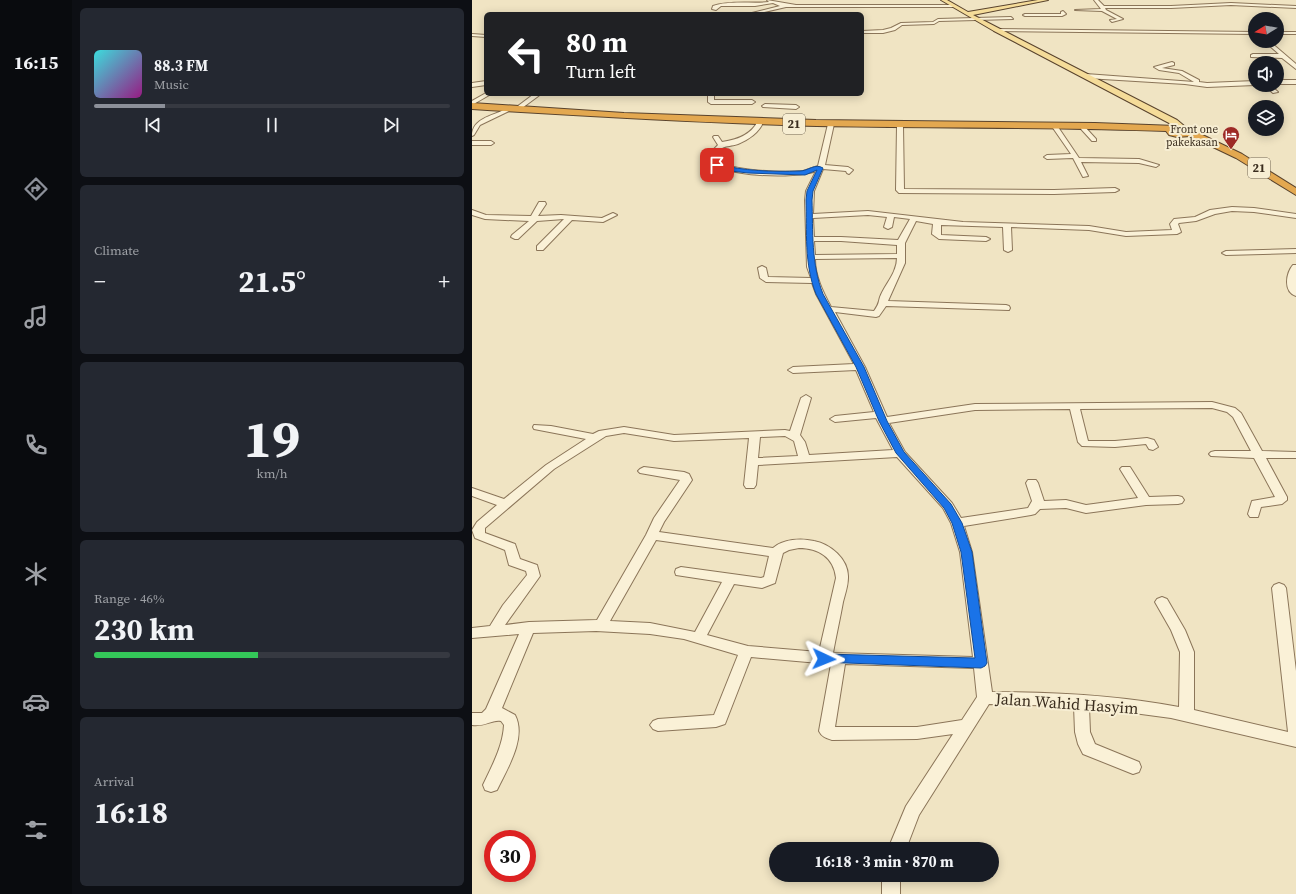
<!DOCTYPE html>
<html lang="en">
<head>
<meta charset="utf-8">
<style>
  :root { --surface:#171b24; --page:#242831; --text:#f1f3f6; --muted:#9ea1a6; --line:#363941; --accent:#8c9099 }
  body { margin:0; font-family:"Source Serif 4",serif; background:var(--page); color:var(--text); height:100vh; display:flex; flex-direction:column; font-size:15px; white-space:nowrap }
  * { box-sizing:border-box; margin:0 }
  p { font-size:13px; color:var(--muted) }
  .icon { flex:none; width:22px; height:22px; fill:none; stroke:currentColor; stroke-width:2; stroke-linecap:round; stroke-linejoin:round }
  .map { position:relative; flex:1; overflow:hidden }
  .side { display:flex; flex-direction:column; gap:8px; padding:8px; background:#0d0f14; width:400px }
  .side>* { flex:none }
  .hud { position:absolute; left:12px; top:12px; width:380px; height:84px; border-radius:6px; box-shadow:0 2px 10px #0003; background:#202124; color:#fff; overflow:hidden }
  .needle { width:26px; rotate:259deg }
  .controls { position:absolute; left:776px; top:12px; display:grid; gap:8px }
  .controls a { display:grid; place-items:center; width:36px; height:36px; border-radius:50%; background:var(--surface); box-shadow:0 2px 10px #0003; font-size:20px }
  .speed { position:absolute; left:12px; top:830px; display:flex; gap:8px; font-size:20px; font-weight:700; text-align:center }
  .speed>* { display:grid; place-content:center; width:52px; height:52px; border-radius:50%; background:var(--surface); box-shadow:0 2px 10px #0003; line-height:1 }
  .speed .limit { border:6px solid #d22; background:#fff; color:#111 }
  .pin { position:absolute; display:grid; place-items:center; width:34px; height:34px; color:#fff; margin:-17px; border-radius:8px; box-shadow:0 2px 6px #0006 }
  .me { position:absolute; width:44px; margin:-22px; rotate:92deg; stroke-linejoin:round; filter:drop-shadow(0 0 3px #0008) }
  .turn { display:flex; align-items:center; gap:14px; height:84px; padding:0 16px; font-size:18px }
  .turn .icon { width:52px; height:52px; stroke-width:2.5 }
  .turn b { display:block; font-size:28px; line-height:34px }
  .big { font-size:30px; font-weight:700; line-height:1.1 }
  .side .card { flex:1; display:flex; flex-direction:column; justify-content:center; gap:6px; min-width:0; padding:0 14px; border-radius:6px; background:var(--page) }
  .side .dial { align-items:center; gap:0 }
  .dial b { font-size:52px; line-height:1 }
  .song { display:flex; align-items:center; gap:12px }
  .cover { width:48px; height:48px; border-radius:6px; background:linear-gradient(135deg,hsl(180 70% 55%),hsl(310 70% 35%)) }
  .played { height:4px; border-radius:2px; background:linear-gradient(90deg,var(--accent) 20%,var(--line) 20%) }
  .keys { display:flex; justify-content:space-around; direction:ltr }
  .heat { display:flex; justify-content:space-between; align-items:center; font-size:22px; direction:ltr }
  .charge { height:6px; border-radius:3px; background:linear-gradient(90deg,#34c759 46%,var(--line) 0) }
  .trip { position:absolute; left:297px; top:842px; width:230px; height:40px; border-radius:20px; background:var(--surface); box-shadow:0 2px 10px #0003; font-weight:700; line-height:40px; text-align:center }
  main { display:flex; flex:1; min-height:0 }
  .dock { display:flex; flex-direction:column; width:72px; justify-content:space-around; align-items:center; background:#090b0e; color:var(--muted) }
  .dock .icon { width:28px; height:28px }
  .dock .selected { color:var(--accent) }
  .dock b { font-size:18px; color:var(--text) }
  .map>svg:first-child { display:block }
</style>
</head>
<body>
<main>
<nav class="dock">
<b>16:15</b>
<svg class="icon selected" aria-label="directions" viewBox="0 0 24 24"><path d="M12 3l9 9-9 9-9-9zM9 14v-3h6M13 9l2 2-2 2"/></svg>
<svg class="icon" aria-label="music" viewBox="0 0 24 24"><path d="M9 18V5l10-2v13"/><circle cx="6" cy="18" r="3"/><circle cx="16" cy="16" r="3"/></svg>
<svg class="icon" aria-label="phone" viewBox="0 0 24 24"><path d="M5 4h4l2 5-3 2q2 4 5 5l2-3 5 2v4C11 20 4 13 5 4z"/></svg>
<svg class="icon" aria-label="climate" viewBox="0 0 24 24"><path d="M12 3v18M4 7l16 10M4 17L20 7"/></svg>
<svg class="icon" aria-label="car" viewBox="0 0 24 24"><path d="M5 17H2v-5l4-1 3-4h7l3 4 3 1v5h-3M9 17h6M6 11h13"/><circle cx="7" cy="17" r="2"/><circle cx="17" cy="17" r="2"/></svg>
<svg class="icon" aria-label="filters" viewBox="0 0 24 24"><path d="M4 7h16M4 17h16"/><circle cx="9" cy="7" r="2"/><circle cx="15" cy="17" r="2"/></svg>
</nav>
<section class="side">
<div class="card">
<div class="song"><i class="cover"></i><div><b>88.3 FM</b><p>Music</p></div></div>
<div class="played"></div>
<div class="keys"><svg class="icon" aria-label="previous" viewBox="0 0 24 24"><path d="M18 5L8 12l10 7zM5 5v14"/></svg><svg class="icon" aria-label="pause" viewBox="0 0 24 24"><path d="M8 5v14M16 5v14"/></svg><svg class="icon" aria-label="next" viewBox="0 0 24 24"><path d="M6 5l10 7-10 7zM19 5v14"/></svg></div>
</div>
<div class="card"><p>Climate</p>
<div class="heat"><a>−</a><b class="big">21.5°</b><a>+</a></div>
</div>
<div class="card dial"><b>19</b><p>km/h</p></div>
<div class="card"><p>Range · 46%</p><b class="big">230 km</b><div class="charge"></div></div>
<div class="card"><p>Arrival</p><b class="big">16:18</b></div>
</section>
<div class="map">
<svg width="824" height="894" viewBox="0 0 824 894">
  <rect width="100%" height="100%" fill="#f0e4c3"/>
  <g fill="none" stroke-linecap="round" stroke-linejoin="round">
    <defs>
      <path id="minor" d="M295,0l29,5h158l2,1 -2,1h-168l-30,7h-8l32,-8 -7,-3 -18,3h-34l-5,4 -4,-1 1,-3c16,-6 39,-2 56,-4z
        M622,0h4l6,6h67l60,-3 65,3v2l-65,-3 -60,3h-66l1,2 17,9 -11,3 -2,-2 7,-1 -15,-8 -27,-1 26,-1z
        M591,11l3,3 -4,2h-37l-2,-1 2,-1h36v-2z
        M539,17l2,2 -74,2 -5,3 -32,1 -7,5 -12,3h-21v-2l21,-1 8,-2 10,-5 32,-1 5,-3z
        M524,29l259,3v2l-261,-3z
        M805,32h19v2h-19z
        M0,34l14,1v2l-14,-1z
        M792,41h5l27,23v5l-14,-11 -31,-1v-2l2,-1h26z
        M700,62l2,1v2l-12,3 20,3 17,9v2l8,1 48,-2v4l-48,2 -22,-3 -99,-6 -3,-2 3,-2 108,8 -15,-9 -20,-3 -5,-3z
        M805,80h19v4h-19z
        M14,81v4l-14,2v-4z
        M792,85h6l8,7 -5,1z
        M14,93l5,1 -19,11v-4z
        M62,94h7l-23,17h-4v-2z
        M236,94h6v6h38l3,2 -3,2h-41l-3,-2z
        M293,104l31,1 3,2 -3,2 -33,-2 -1,-1z
        M32,110l5,1 -29,14 -6,10 -2,1c0,-17 19,-20 32,-26z
        M286,121l5,1c-3,10 -15,18 -25,22 -13,4 -19,0 -23,16 17,11 68,13 88,11 5,-1 10,-4 15,-5l10,-42 3,-2 3,2 -9,41 23,2 5,3 -4,4 -2,-1 -1,-2 -23,-2 -9,22 -1,23 55,-3 95,11 126,4 37,6 46,-2 -2,-6 4,-5 21,-2 15,-7 22,-3 22,1 42,6v4l-42,-6 -22,-1 -17,3 -19,7 -17,2 -1,1 3,8 -4,2 -51,2 -37,-6 -78,-3 1,23 -4,2 -4,-2 -1,-23 -62,-2v10l45,2 4,2 -4,2 -47,-2 -7,-5 1,-10 -17,-3 -11,22v20l-17,38 118,4 3,1 1,2 -1,2 -123,-4 -7,10 -3,1 -41,-5 30,55 22,50 88,-13 237,-2 23,6 6,5 21,38 34,1v6h-30l21,39v3l-5,4 -21,3 -3,10h-8l-2,-3 4,-13 23,-4 -21,-39 -43,-2 -2,-2 2,-2 4,-1h36l-18,-34 -6,-5 -15,-4 -132,1 8,32h27l32,-3 7,2 4,7 -5,3 -4,-1 -3,-5 -31,3 -33,-1 -4,-4 -8,-33 -95,1 -86,13 16,29 47,51 9,15 67,-10 4,-7 -6,-18 2,-3h8l2,3 6,18 22,-1 20,5 52,-7 -18,-29 2,-2h8l19,30 29,-1 4,1 2,3 -2,3 -4,1 -32,1 -60,8 -20,-5 -26,1 -5,5 -4,1 -67,11 8,26 20,140c62,0 125,3 187,15l1,-55 -9,-22 -16,-28 2,-3 5,-2 5,2 18,31 9,22v58l94,22 -16,-144 2,-3 5,-2 5,2 2,3 10,83v76l-125,-29 -82,-11 1,25 5,12 44,18 2,5 -2,5 -6,2 -50,-20 -5,-10 -3,-12 -1,-26 -85,-2 -70,111 -13,34h-18l18,-43 47,-72 -36,5 -85,1c-6,-2 -10,-3 -13,-9l12,-67 -7,1 -5,-2 -68,-6 -26,67 -9,3 -58,4 -5,-2 -3,-4 3,-4 5,-2 56,-4 24,-60 -54,-16 -34,-5 -54,-3 -63,2 -31,75 13,7c12,23 -8,54 -18,75l-6,2 -6,-2 -2,-5c9,-19 20,-39 21,-60l-3,-4c-8,-2 -16,6 -29,4v-12h10l4,-4 33,-75 -47,4v-10l18,-2 13,-21 24,-30 -1,-4 -17,-6 -4,-15 -30,-12 -3,-8 5,-8 20,-17 -25,-9v-8l32,11 42,-34 40,-26 -52,-10 -1,-2 1,-2 17,1 42,8 6,-3 25,-4 50,8 111,-5 5,1 11,-33 5,-3 5,3 -11,37 5,7 4,13 84,-5 -17,-32 -41,4 -5,-3 5,-3 39,-4 -18,-42 -63,3 -5,-3 5,-3 61,-3 -38,-70 -4,-11 -46,-1 -6,-4 -2,-10 4,-2 4,2 2,9 43,1 -4,-11 -2,-67 1,-9 10,-20c-21,8 -91,6 -107,-10l2,-9 7,-7 -5,-8 1,-1h4l4,6c15,-2 29,-7 36,-21zM396,215l19,2 -3,10 4,2 4,-2 2,-10 16,2 -12,21 -57,-3h-27l-1,-19zM342,241h27l56,4v9l-82,1zM425,258c0,15 -12,26 -17,39 -2,7 -1,7 -6,14l-43,-4c-8,-15 -16,-31 -16,-48zM152,433l50,8 75,-3 -5,47 2,3h8l2,-3 2,-20 139,-8 46,51 8,15 9,29 13,105 -140,-4c3,-17 7,-34 10,-51 2,-8 5,-16 5,-24 1,-19 -18,-34 -34,-37 -13,-3 -31,-2 -41,7l-114,-16 5,-10 28,-42 -3,-6 -5,-2 -40,-5 -4,2 -2,2 2,2 40,7 -26,38 -8,17 -49,85 -68,2 -24,3 35,-49 -3,-11 -17,-6 -5,-15 -30,-11v-5l69,-59 52,-33zM313,436l9,5 4,15 -40,2 2,-21zM184,540l113,16 -5,21 -3,1 -80,-11 -5,2 -1,3 1,3 46,7 -27,50 -45,-9 -40,-2zM327,548c19,0 35,9 37,30l-17,74 -71,-6 -41,-11 27,-51 28,4 13,-5 8,-30 6,-3zM373,664l129,4 3,29 -15,23 -45,7h-82z
        M428,124l3,2 1,63 150,1 61,-2 4,2 -4,2 -61,2 -155,-1 -3,-3 1,-64z
        M582,127h4l21,31 60,1 20,6 -3,2 -17,-4 -58,-1 7,14 -5,1 -10,-19 -26,1 -3,-2 3,-2 24,-1 -18,-26z
        M609,127h4l11,12v2h-4l-11,-12z
        M0,141h19l3,2 -3,2h-19z
        M67,202h6l1,2 -8,12 23,-1 41,3 11,-5 4,2 -14,7 -31,-2 -29,30h-6v-4l27,-27 -27,2 -19,18h-3l-4,-2 1,-2 17,-14 -44,-2 -13,-4v-5l14,5 45,1z
        M824,249v4l-70,2 -4,-2 4,-2z
        M821,265h3v31c-13,-4 -10,-23 -3,-31z
        M410,875h18v19h-18z"/>
      <path id="major" d="M469,0h6l21,12 70,-12h10l-75,15 204,105 12,10 -4,2 -14,-8 -177,-93z"/>
      <path id="highway" d="M0,103l152,10 192,7 279,3 81,3 12,2 54,26 54,34v7l-60,-37 -46,-22 -13,1 -8,-2 -3,-4c-116,-4 -233,-3 -349,-5 -115,-3 -230,-10 -345,-17z"/>
    </defs>
    <!-- minor casing -->
    <use href="#minor" stroke="#8b7559" stroke-width="2"/>
    <!-- major casing -->
    <use href="#major" stroke="#59432d" stroke-width="2"/>
    <!-- highway casing -->
    <use href="#highway" stroke="#59432d" stroke-width="2"/>
    <!-- minor -->
    <use href="#minor" fill="#faf1d7" fill-rule="evenodd"/>
    <!-- major -->
    <use href="#major" fill="#f5dc99" fill-rule="evenodd"/>
    <!-- highway -->
    <use href="#highway" fill="#e3a850" fill-rule="evenodd"/>
  </g>
  <!-- route -->
  <path fill="#1a73e8" stroke="#114b97" d="M245,164c27,7 55,8 83,7 8,0 15,-8 23,-3l-10,23 -1,9c1,31 -1,64 11,94l41,73 23,54 17,31 47,52 11,19 10,29 15,111 -2,3 -4,2 -161,-6 -2,-3 2,-4 4,-1 151,4 -14,-106 -9,-29 -8,-15 -48,-55 -17,-32 -23,-54 -40,-73c-12,-30 -9,-63 -10,-94l1,-9 10,-21 -12,5 -57,-2 -17,-2 -16,-5 -1,-1z"/>
  <!-- icons -->
  <defs>
    <symbol id="hotel-pin" viewBox="-11 -11 22 30"><path d="M0 17L-7.5 6A9.5 9.5 0 1 1 7.5 6Z" fill="#9d2a26" stroke="#f7eed3"/><path d="M-6-4.5h1.5V1H6V5H4.5V3h-9V5H-6ZM-4 0a1.8 1.8 0 1 1 3.6 0ZM.5 0V-2.5h3Q6-2.5 6 0Z" fill="#fff"/></symbol>
  </defs>
  <g fill-rule="evenodd">
    <use href="#hotel-pin" x="749" y="125" width="20" height="27"/>
  </g>
  <g text-anchor="middle" stroke-width="4" stroke-linejoin="round" paint-order="stroke">
    <!-- far-poi labels -->
    <g font-size="11" fill="#3a2d1e" stroke="#f7eed3" text-anchor="end">
      <text x="746" y="133">Front one<tspan x="746" dy="13">pakekasan</tspan></text>
    </g>
    <!-- shield labels -->
    <g fill="#f7eed3" stroke="#736754" stroke-width="1">
      <rect x="311" y="114" width="22" height="20" rx="3"/>
      <rect x="776" y="158" width="22" height="20" rx="3"/>
    </g>
    <g font-size="12" font-weight="bold" fill="#3a2d1e">
      <text x="322" y="128">21</text>
      <text x="787" y="172">21</text>
    </g>
    <!-- near-street labels -->
    <g font-size="16" fill="#3a2d1e" stroke="#f7eed3">
      <text transform="translate(595 703) rotate(4)" y="6">Jalan Wahid Hasyim</text>
    </g>
  </g>
</svg>
<div class="controls">
<a><svg class="needle" viewBox="-14 -14 28 28"><path d="M0-13l5 13h-10z" fill="#e53935"/><path d="M0 13l5-13h-10z" fill="#9ea1a6"/></svg></a>
<a><svg class="icon" aria-label="sound" viewBox="0 0 24 24"><path d="M4 9h4l5-4v14l-5-4H4zM17 9q2 3 0 6"/></svg></a>
<a><svg class="icon" aria-label="layers" viewBox="0 0 24 24"><path d="M12 4l9 5-9 5-9-5zM3 14l9 5 9-5"/></svg></a>
</div>
<div class="speed"><div class="limit">30</div></div>
<div class="pin" style="left:245px;top:165px;background:#d93025"><svg class="icon" aria-label="arrive" viewBox="0 0 24 24"><path d="M6 21V4h12l-3 4 3 4H6"/></svg></div>
<svg class="me" style="left:352px;top:659px" viewBox="-20 -20 40 40"><path d="M0-17L14 15 0 8-14 15z" fill="#1a73e8" stroke="#fff" stroke-width="4"/></svg>
<div class="trip">16:18 · 3 min · 870 m</div>
<div class="hud">
<div class="turn"><svg class="icon" aria-label="left" viewBox="0 0 24 24"><path d="M17 20v-9H6M10 6l-5 5 5 5"/></svg><div><b>80 m</b>Turn left</div></div>
</div>
</div>
</main>
</body>
</html>
